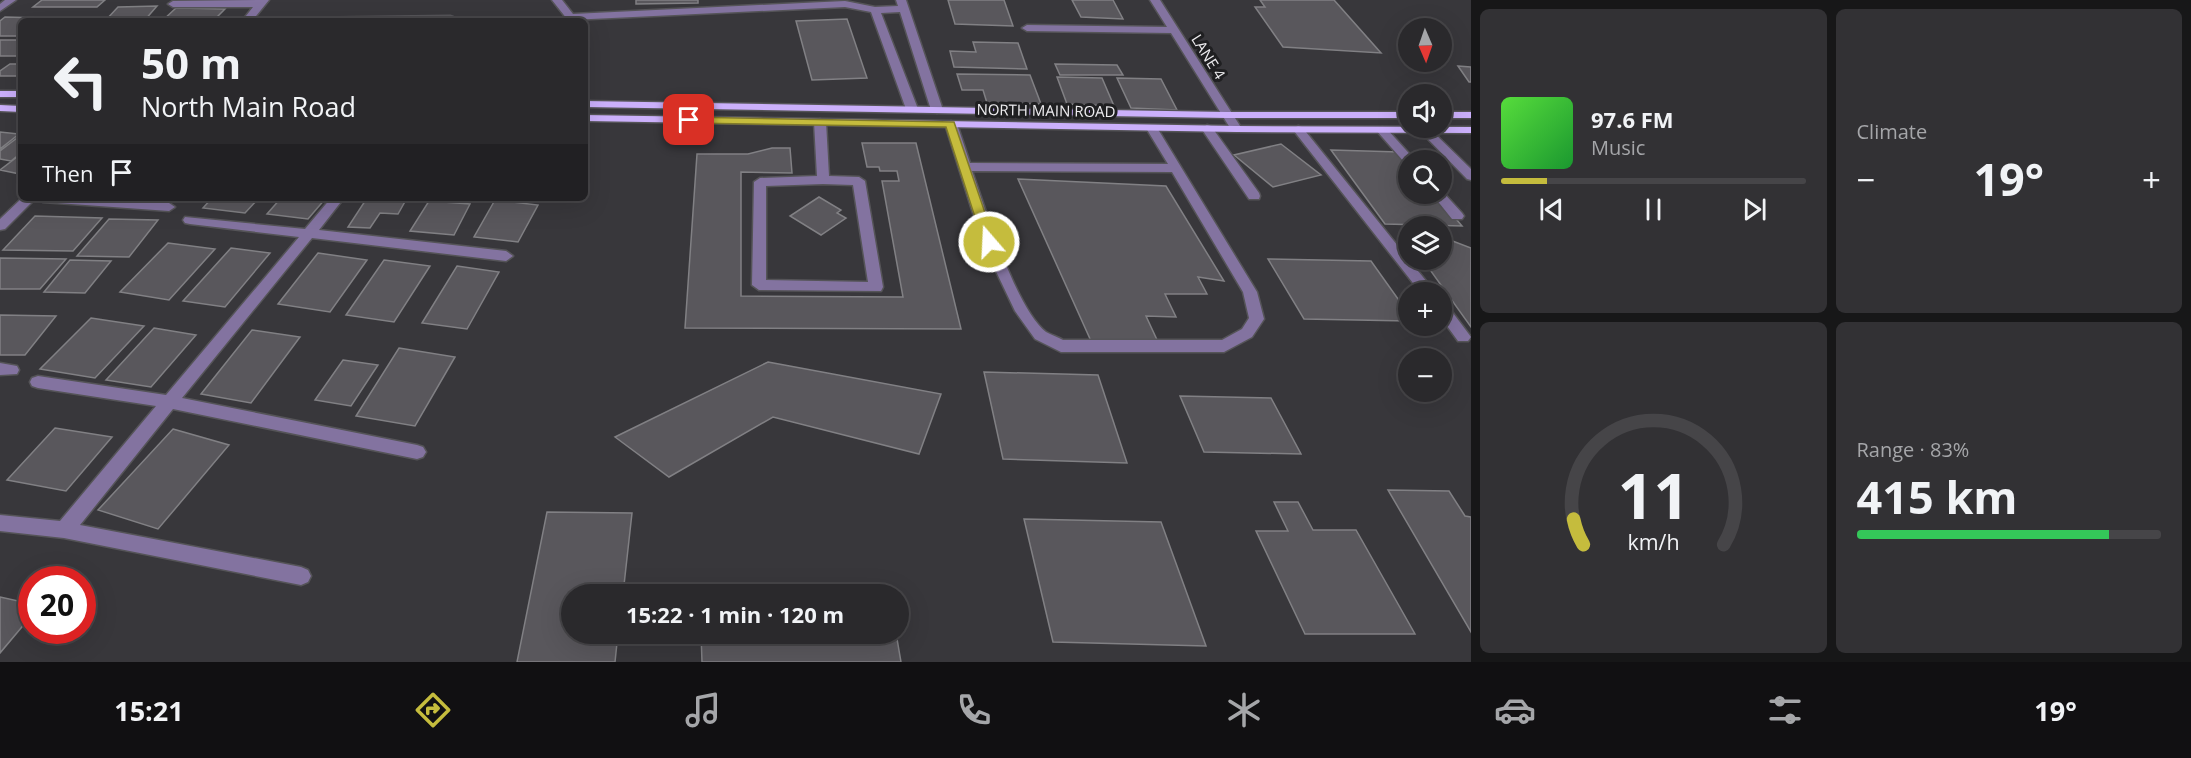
<!DOCTYPE html>
<html lang="en">
<head>
<meta charset="utf-8">
<style>
  :root { --surface:#2a292c; --page:#323134; --text:#f1f3f6; --muted:#a5a6a9; --line:#464548; --accent:#c5bc3d }
  body { margin:0; font-family:"Open Sans",sans-serif; background:var(--page); color:var(--text); height:100vh; display:flex; flex-direction:column; font-size:22px; white-space:nowrap }
  * { box-sizing:border-box; margin:0 }
  p { font-size:20px; color:var(--muted) }
  .icon { flex:none; width:33px; height:33px; fill:none; stroke:currentColor; stroke-width:2; stroke-linecap:round; stroke-linejoin:round }
  .map { position:relative; flex:1; overflow:hidden }
  .sheet { display:flex; flex-direction:column; gap:9px; padding:9px; background:#171718; width:720px }
  .sheet>* { flex:none }
  .top-card { position:absolute; left:18px; top:18px; width:570px; height:183px; border-radius:9px; box-shadow:0 6px 24px #0002,0 0 0 2px var(--line); background:#2a292c; color:var(--text); overflow:hidden }
  .needle { width:39px; rotate:178deg }
  .controls { position:absolute; left:1398px; top:18px; display:grid; gap:12px }
  .controls a { display:grid; place-items:center; width:54px; height:54px; border-radius:50%; background:var(--surface); box-shadow:0 6px 24px #0002,0 0 0 2px var(--line); font-size:30px }
  .speed { position:absolute; left:18px; top:566px; display:flex; gap:12px; font-size:30px; font-weight:700; text-align:center }
  .speed>* { display:grid; place-content:center; width:78px; height:78px; border-radius:50%; background:var(--surface); box-shadow:0 6px 24px #0002,0 0 0 2px var(--line); line-height:1 }
  .speed .limit { border:9px solid #d22; background:#fff; color:#111 }
  .pin { position:absolute; display:grid; place-items:center; width:51px; height:51px; color:#fff; margin:-26px; border-radius:12px; box-shadow:0 3px 9px #0006 }
  .me { position:absolute; width:66px; margin:-33px; rotate:341deg; stroke-linejoin:round; filter:drop-shadow(0 0 4px #0008) }
  .turn { display:flex; align-items:center; gap:21px; height:126px; padding:0 24px; font-size:27px }
  .turn .icon { width:78px; height:78px; stroke-width:2.5 }
  .turn b { display:block; font-size:42px; line-height:51px }
  .then { display:flex; align-items:center; height:57px; padding:0 24px; background:#0003; gap:12px; font-size:22px }
  .big { font-size:45px; font-weight:700; line-height:1.1 }
  .sheet .widget { flex:1; display:flex; flex-direction:column; justify-content:center; gap:9px; min-width:0; padding:0 21px; border-radius:9px; background:var(--page) }
  .sheet .dial { align-items:center; gap:0 }
  .dial svg { height:156px; overflow:visible; fill:none; stroke:var(--line); stroke-width:7; stroke-linecap:round; text-anchor:middle }
  .dial text { fill:var(--text); stroke:none }
  .song { display:flex; align-items:center; gap:18px }
  .cover { width:72px; height:72px; border-radius:9px; background:linear-gradient(135deg,hsl(110 70% 55%),hsl(130 70% 35%)) }
  .played { height:6px; border-radius:3px; background:linear-gradient(90deg,var(--accent) 15%,var(--line) 15%) }
  .keys { display:flex; justify-content:space-around; direction:ltr }
  .heat { display:flex; justify-content:space-between; align-items:center; font-size:33px; direction:ltr }
  .charge { height:9px; border-radius:4px; background:linear-gradient(90deg,#34c759 83%,var(--line) 0) }
  .sheet .tiles { flex:1; display:grid; gap:9px; grid-template-columns:repeat(2,1fr) }
  .trip { position:absolute; left:561px; top:584px; width:348px; height:60px; border-radius:30px; background:var(--surface); box-shadow:0 6px 24px #0002,0 0 0 2px var(--line); font-weight:700; line-height:60px; text-align:center }
  .tab-bar { display:flex; height:96px; justify-content:space-around; align-items:center; background:#111012; color:var(--muted) }
  .tab-bar .icon { width:42px; height:42px }
  .tab-bar .on { color:var(--accent) }
  .tab-bar b { font-size:27px; color:var(--text) }
  main { display:flex; flex:1; min-height:0 }
  .map>svg:first-child { display:block }
</style>
</head>
<body>
<main>
<div class="map">
<svg width="1471" height="662" viewBox="0 0 1471 662">
  <rect width="100%" height="100%" fill="#38373b"/>
  <!-- building -->
  <path fill="#59575c" stroke="#818084" stroke-width="1.5" d="M42,0h63l-8,7h-64z
    M636,0h62v3l-62,1z
    M948,0h56l9,26 -58,-2z
    M1072,0h41l10,19 -42,-2z
    M1260,0h74l47,53 -98,-6 -28,-40h10z
    M157,6l-13,15h-39l13,-14z
    M176,8l49,1 -12,12h-51z
    M5,17l73,2 -3,2h-54v15h-21v-15z
    M847,19l20,59 -55,2 -16,-59z
    M0,40h21v16h-21z
    M973,42l45,1 9,26 -73,-2 -4,-16 26,1z
    M10,64h11v12h-21v-5z
    M1055,64l62,1 6,10h-63z
    M1458,66l13,1v15h-2z
    M957,74l73,1 11,29 -54,-1 -4,-13h-21z
    M1057,77l45,1 12,28 -47,-2z
    M1117,78l44,1 16,31 -46,-2z
    M0,132l19,2 -19,15z
    M21,135v18l-10,8 -11,-2v-8z
    M862,143h54l45,186 -276,-1 12,-174h51l24,-6h18l2,25 -51,-1v124l162,1 -21,-116h17l-2,-10h-17l-1,-4h-12z
    M1281,144l40,31 -48,12 -39,-32z
    M1331,150l69,2 8,10v32h27l27,32 -77,-2z
    M21,154l-1,20 -20,-4z
    M1018,179l148,7 58,95 -26,-4 9,17h-42l11,23 -30,-1 12,26 -67,-1z
    M819,197l22,13 -4,3 9,5 -25,17 -31,-19z
    M212,198h47l-14,15 -42,-5z
    M281,198h45l-18,21 -41,-5z
    M367,198h40l-9,16 -18,-1 -10,15 -22,-1z
    M495,200l43,5 -20,37 -44,-5z
    M429,201l41,3 -16,31 -44,-4z
    M35,216l67,2 -29,33 -70,-1z
    M109,219l49,1 -29,37 -52,-1z
    M1442,239l8,1 21,8v79l-48,-67h19z
    M168,243l47,6 -46,51 -49,-8z
    M231,248l39,5 -45,54 -42,-6z
    M318,253l49,7 -37,52 -52,-8z
    M0,258l66,1 -26,30h-40z
    M1268,259l103,2 37,52v8l-104,-2z
    M70,260l41,1 -26,32 -41,-1z
    M384,260l46,6 -36,56 -48,-7z
    M457,266l42,6 -32,57 -45,-6z
    M0,316v-1l56,1 -31,39h-25z
    M91,318l53,8 -49,52 -55,-9z
    M154,328l42,7 -45,52 -45,-7z
    M252,330l48,7 -49,66 -50,-9z
    M399,348l56,9 -40,69 -59,-10z
    M343,360l35,5 -27,41 -36,-6z
    M768,362l173,32 -22,60 -146,-37 -104,60 -54,-40z
    M984,372l114,3 29,88 -124,-4z
    M1180,396l91,2 30,56 -97,-2z
    M55,428l57,9 -46,54 -59,-11z
    M173,429l56,16 -71,84 -60,-19z
    M1388,490l61,1 16,25 6,1v115z
    M1274,502h24l15,28h43l59,104h-110l-49,-103h32z
    M547,512l85,1 -9,81h-51v39h46l-3,29h-98z
    M1024,519l137,3 45,124 -153,-4z
    M887,589l1,5h-87z
    M0,597l32,7v11l-32,38z
    M701,633h195l5,29h-199z"/>
  <g fill="none" stroke-linecap="round" stroke-linejoin="round">
    <defs>
      <path id="minor" d="M5,0h11l-16,11v-7z
        M259,0h10l-17,21h-10l11,-14h-80l-5,-3 5,-3z
        M552,0h10l11,14 272,-13 30,6 23,-1 -2,-6h10l37,110 -6,3 -6,-3 -31,-98 -19,1 37,96 -6,3 -6,-3 -35,-97 -26,-5 -275,13 -3,-1z
        M1150,0h10l82,129 -2,2h-8l-61,-98 -144,-2 -5,-3 5,-3 140,2z
        M450,16l3,1v4h-157l5,-3z
        M820,119l6,3 3,54 30,1 6,4 18,106 -2,4 -122,-1 -7,-5 2,-103 6,-4 57,-2 -3,-54zM823,184l30,1 15,97 -102,-2v-94z
        M951,121l6,3 13,39 198,1 -22,-36 2,-2h8l101,166 7,27 -12,18 -28,15h-163l-26,-13 -20,-28 -33,-69 -37,-118zM972,171l200,1 71,120 6,26 -7,11 -20,11h-159c-5,-3 -12,-5 -17,-8 -30,-23 -61,-124 -74,-161z
        M1207,125l4,1 48,67 1,3 -1,3h-10l-48,-71z
        M1298,126l4,1 133,165h-15l-126,-161 -2,-2z
        M1382,127l4,1 29,32 -10,3 -29,-33z
        M1421,128h8l42,41v11l-4,-1 -46,-47z
        M1442,191l20,22 2,3 -2,3h-10l-20,-25h10z
        M22,198h14l-31,31 -5,1v-11z
        M37,198h63l69,5 6,4 -6,4 -126,-9z
        M331,198h13l-25,32 187,21 7,5 -7,5 -194,-23 -130,160 235,47 6,2 3,5 -3,5 -6,2 -244,-50 -93,116 221,42 7,3 3,6 -3,6 -7,3 -237,-47 -64,-7v-16l60,6 96,-115 -118,-18 -6,-2 -2,-4 2,-4 6,-2 128,19 133,-158 -109,-13 -5,-1 -2,-3 2,-3 120,12z
        M1442,304l5,1 24,32 -3,4h-10l-16,-22z
        M0,363l17,3 2,4 -2,4 -17,1z"/>
      <path id="major" d="M0,91h21v6h-21z
        M585,101l642,11h181v6h-181l-642,-11z
        M0,105l21,1v6l-21,-1z
        M1442,112h29v6h-29z
        M585,115l651,11 235,1v6l-235,-1 -651,-11z"/>
    </defs>
    <!-- minor casing -->
    <use href="#minor" stroke="#555458" stroke-width="3"/>
    <!-- major casing -->
    <use href="#major" stroke="#555458" stroke-width="3"/>
    <!-- minor -->
    <use href="#minor" fill="#8373a0" fill-rule="evenodd"/>
    <!-- major -->
    <use href="#major" fill="#cbb0fb" fill-rule="evenodd"/>
  </g>
  <!-- route -->
  <path fill="#c5bc3d" stroke="#807a28" stroke-width="1.5" d="M685,117l269,5 41,120 -6,4 -6,-4 -37,-115 -257,-4 -5,-3z"/>
  <g text-anchor="middle" stroke-width="6" stroke-linejoin="round" paint-order="stroke">
    <!-- far-street labels -->
    <g font-size="15" fill="#edecef" stroke="#1f1f21">
      <text transform="translate(1208 57) rotate(58)" y="5">LANE 4</text>
      <text transform="translate(1046 111) rotate(1)" y="5">NORTH MAIN ROAD</text>
    </g>
  </g>
</svg>
<div class="controls">
<a><svg class="needle" viewBox="-14 -14 28 28"><path d="M0-13l5 13h-10z" fill="#e53935"/><path d="M0 13l5-13h-10z" fill="#a5a6a9"/></svg></a>
<a><svg class="icon" aria-label="sound" viewBox="0 0 24 24"><path d="M4 9h4l5-4v14l-5-4H4zM17 9q2 3 0 6"/></svg></a>
<a><svg class="icon" aria-label="search" viewBox="0 0 24 24"><circle cx="10" cy="10" r="6"/><path d="M15 15l6 6"/></svg></a>
<a><svg class="icon" aria-label="layers" viewBox="0 0 24 24"><path d="M12 4l9 5-9 5-9-5zM3 14l9 5 9-5"/></svg></a>
<a>+</a>
<a>−</a>
</div>
<div class="speed"><div class="limit">20</div></div>
<div class="pin" style="left:689px;top:120px;background:#d93025"><svg class="icon" aria-label="arrive" viewBox="0 0 24 24"><path d="M6 21V4h12l-3 4 3 4H6"/></svg></div>
<svg class="me" style="left:989px;top:242px" viewBox="-20 -20 40 40"><circle r="17" fill="#c5bc3d" stroke="#fff" stroke-width="3"/><path d="M0-11L8 9 0 5-8 9z" fill="#fff"/></svg>
<div class="trip">15:22 · 1 min · 120 m</div>
<div class="top-card">
<div class="turn"><svg class="icon" aria-label="left" viewBox="0 0 24 24"><path d="M17 20v-9H6M10 6l-5 5 5 5"/></svg><div><b>50 m</b>North Main Road</div></div>
<div class="then">Then<svg class="icon" aria-label="arrive" viewBox="0 0 24 24"><path d="M6 21V4h12l-3 4 3 4H6"/></svg></div>
</div>
</div>
<section class="sheet">
<div class="tiles">
<div class="widget">
<div class="song"><i class="cover"></i><div><b>97.6 FM</b><p>Music</p></div></div>
<div class="played"></div>
<div class="keys"><svg class="icon" aria-label="previous" viewBox="0 0 24 24"><path d="M18 5L8 12l10 7zM5 5v14"/></svg><svg class="icon" aria-label="pause" viewBox="0 0 24 24"><path d="M8 5v14M16 5v14"/></svg><svg class="icon" aria-label="next" viewBox="0 0 24 24"><path d="M6 5l10 7-10 7zM19 5v14"/></svg></div>
</div>
<div class="widget"><p>Climate</p>
<div class="heat"><a>−</a><b class="big">19°</b><a>+</a></div>
</div>
<div class="widget dial"><svg viewBox="0 0 100 80">
<path d="M14 69A42 42 0 1 1 86 69"/>
<path d="M14 69A42 42 0 0 1 9 56" stroke="#c5bc3d"/>
<text x="50" y="56" font-size="32" font-weight="700">11</text>
<text x="50" y="72" font-size="11">km/h</text>
</svg></div>
<div class="widget"><p>Range · 83%</p><b class="big">415 km</b><div class="charge"></div></div>
</div>
</section>
</main>
<nav class="tab-bar">
<b>15:21</b>
<svg class="icon on" aria-label="directions" viewBox="0 0 24 24"><path d="M12 3l9 9-9 9-9-9zM9 14v-3h6M13 9l2 2-2 2"/></svg>
<svg class="icon" aria-label="music" viewBox="0 0 24 24"><path d="M9 18V5l10-2v13"/><circle cx="6" cy="18" r="3"/><circle cx="16" cy="16" r="3"/></svg>
<svg class="icon" aria-label="phone" viewBox="0 0 24 24"><path d="M5 4h4l2 5-3 2q2 4 5 5l2-3 5 2v4C11 20 4 13 5 4z"/></svg>
<svg class="icon" aria-label="climate" viewBox="0 0 24 24"><path d="M12 3v18M4 7l16 10M4 17L20 7"/></svg>
<svg class="icon" aria-label="car" viewBox="0 0 24 24"><path d="M5 17H2v-5l4-1 3-4h7l3 4 3 1v5h-3M9 17h6M6 11h13"/><circle cx="7" cy="17" r="2"/><circle cx="17" cy="17" r="2"/></svg>
<svg class="icon" aria-label="filters" viewBox="0 0 24 24"><path d="M4 7h16M4 17h16"/><circle cx="9" cy="7" r="2"/><circle cx="15" cy="17" r="2"/></svg>
<b>19°</b>
</nav>
</body>
</html>
